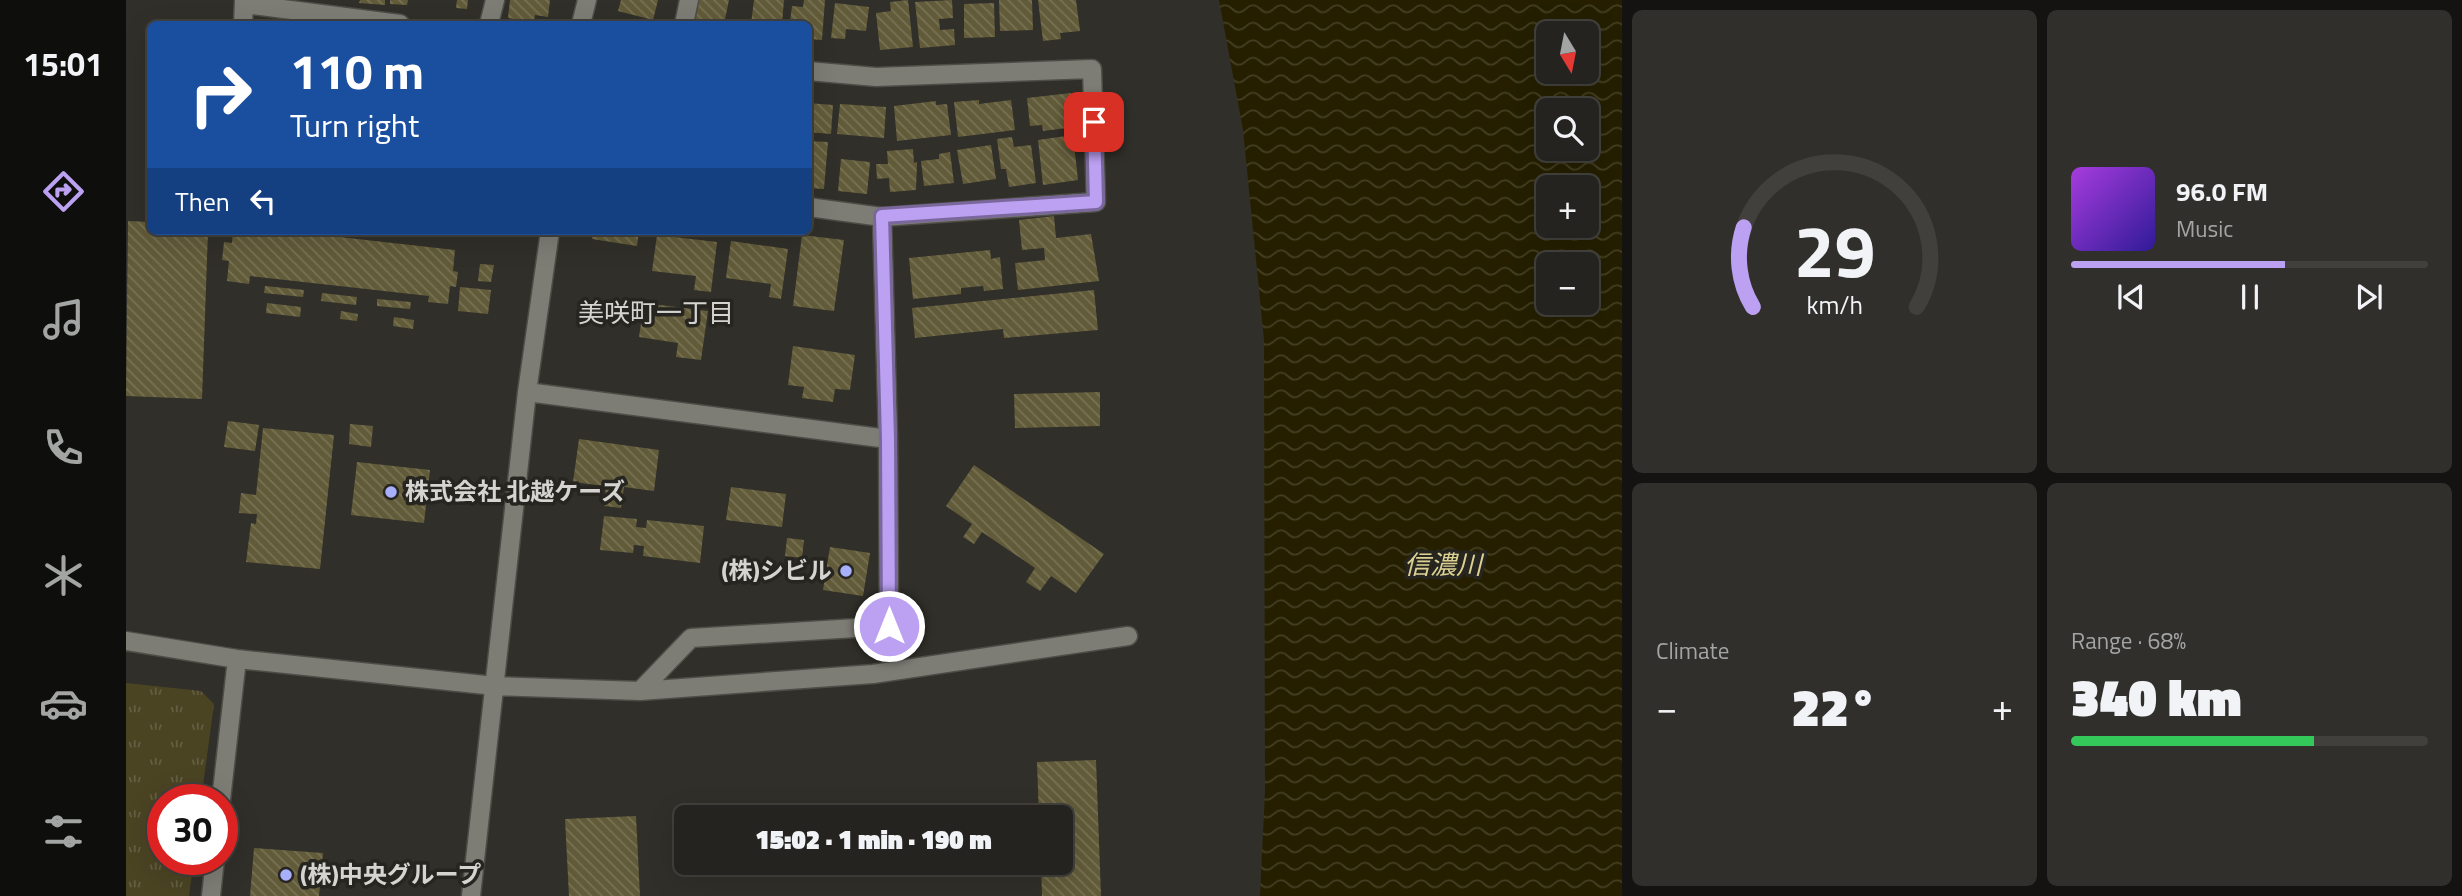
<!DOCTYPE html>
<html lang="en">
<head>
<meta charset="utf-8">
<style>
  :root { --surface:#24231f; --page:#302f2c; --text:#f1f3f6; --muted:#a3a4a4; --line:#41403d; --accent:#bca0f2 }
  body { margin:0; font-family:"Titillium Web","Noto Sans JP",sans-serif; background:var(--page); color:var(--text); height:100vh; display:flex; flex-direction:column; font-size:26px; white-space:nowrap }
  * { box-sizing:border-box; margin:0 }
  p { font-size:23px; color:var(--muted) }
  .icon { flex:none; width:38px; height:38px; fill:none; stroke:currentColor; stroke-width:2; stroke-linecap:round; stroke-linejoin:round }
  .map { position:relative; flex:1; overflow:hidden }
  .details { display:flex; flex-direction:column; gap:10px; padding:10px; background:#141311; width:840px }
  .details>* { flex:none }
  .hud { position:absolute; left:21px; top:21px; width:665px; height:214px; border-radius:10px; box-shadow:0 7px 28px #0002,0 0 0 2px var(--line); background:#1a4fa0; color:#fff; overflow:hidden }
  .needle { width:46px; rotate:170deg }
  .fabs { position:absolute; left:1410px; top:21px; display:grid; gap:14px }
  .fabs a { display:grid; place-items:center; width:63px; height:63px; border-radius:10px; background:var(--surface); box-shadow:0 7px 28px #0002,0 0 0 2px var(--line); font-size:35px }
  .speed { position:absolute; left:21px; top:784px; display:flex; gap:14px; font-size:35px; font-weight:700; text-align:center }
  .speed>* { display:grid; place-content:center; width:91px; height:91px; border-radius:50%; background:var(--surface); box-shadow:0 7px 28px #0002,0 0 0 2px var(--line); line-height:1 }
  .speed .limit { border:10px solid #d22; background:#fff; color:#111 }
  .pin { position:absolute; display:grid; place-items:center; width:60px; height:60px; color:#fff; margin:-30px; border-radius:14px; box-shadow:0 4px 10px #0006 }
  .me { position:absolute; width:77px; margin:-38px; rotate:0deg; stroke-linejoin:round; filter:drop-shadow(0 0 5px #0008) }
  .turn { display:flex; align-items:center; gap:24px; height:147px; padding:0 28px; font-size:32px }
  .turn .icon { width:91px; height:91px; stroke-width:2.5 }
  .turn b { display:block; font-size:49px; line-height:60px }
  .then { display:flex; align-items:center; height:66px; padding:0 28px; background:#0003; gap:14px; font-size:26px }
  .big { font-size:52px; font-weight:800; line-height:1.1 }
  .details .widget { flex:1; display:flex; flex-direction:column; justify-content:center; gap:10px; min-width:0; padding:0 24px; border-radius:10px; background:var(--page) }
  .details .dial { align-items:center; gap:0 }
  .dial svg { height:182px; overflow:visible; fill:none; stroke:var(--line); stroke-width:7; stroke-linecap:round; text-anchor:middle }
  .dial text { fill:var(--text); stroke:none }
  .song { display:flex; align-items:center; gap:21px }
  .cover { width:84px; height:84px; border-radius:10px; background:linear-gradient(135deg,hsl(280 70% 55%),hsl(250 70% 35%)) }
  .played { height:7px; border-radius:4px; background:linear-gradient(90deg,var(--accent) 60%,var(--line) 60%) }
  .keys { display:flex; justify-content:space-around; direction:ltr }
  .heat { display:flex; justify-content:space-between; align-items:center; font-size:38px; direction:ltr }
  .charge { height:10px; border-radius:5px; background:linear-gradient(90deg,#34c759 68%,var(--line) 0) }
  .details .tiles { flex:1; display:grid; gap:10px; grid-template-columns:repeat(2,1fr) }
  .trip { position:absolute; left:548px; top:805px; width:399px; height:70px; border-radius:10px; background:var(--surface); box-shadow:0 7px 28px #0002,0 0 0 2px var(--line); font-weight:800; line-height:70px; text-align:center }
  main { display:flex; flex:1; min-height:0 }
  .dock { display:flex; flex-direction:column; width:126px; justify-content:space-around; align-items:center; background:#0e0e0c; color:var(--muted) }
  .dock .icon { width:49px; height:49px }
  .dock .active { color:var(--accent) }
  .dock b { font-size:32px; color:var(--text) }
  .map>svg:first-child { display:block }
</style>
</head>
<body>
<main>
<nav class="dock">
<b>15:01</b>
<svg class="icon active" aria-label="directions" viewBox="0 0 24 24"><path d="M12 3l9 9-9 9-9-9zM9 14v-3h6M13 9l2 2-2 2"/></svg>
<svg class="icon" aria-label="music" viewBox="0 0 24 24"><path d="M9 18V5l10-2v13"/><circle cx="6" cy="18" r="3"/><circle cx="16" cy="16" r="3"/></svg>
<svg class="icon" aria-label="phone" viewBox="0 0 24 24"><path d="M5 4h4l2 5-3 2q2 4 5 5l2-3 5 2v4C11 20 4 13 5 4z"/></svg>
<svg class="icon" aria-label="climate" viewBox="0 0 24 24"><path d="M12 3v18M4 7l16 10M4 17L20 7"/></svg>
<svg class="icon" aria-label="car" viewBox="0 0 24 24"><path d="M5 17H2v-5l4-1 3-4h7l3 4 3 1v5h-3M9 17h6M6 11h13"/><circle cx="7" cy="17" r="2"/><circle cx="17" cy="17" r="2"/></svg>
<svg class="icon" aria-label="filters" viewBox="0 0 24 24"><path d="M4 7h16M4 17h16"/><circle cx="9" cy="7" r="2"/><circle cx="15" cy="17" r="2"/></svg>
</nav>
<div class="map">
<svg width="1496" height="896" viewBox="0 0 1496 896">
  <defs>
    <pattern id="grass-tufts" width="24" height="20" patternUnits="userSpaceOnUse" patternTransform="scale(1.75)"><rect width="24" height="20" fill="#4b4423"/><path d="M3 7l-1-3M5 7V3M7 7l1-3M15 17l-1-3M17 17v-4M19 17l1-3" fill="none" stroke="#645e42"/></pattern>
    <pattern id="water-waves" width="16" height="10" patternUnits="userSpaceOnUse" patternTransform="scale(1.75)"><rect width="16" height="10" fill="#251f00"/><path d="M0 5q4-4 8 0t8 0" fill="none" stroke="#443f24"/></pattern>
    <pattern id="building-back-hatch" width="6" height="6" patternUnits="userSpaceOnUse" patternTransform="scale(1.75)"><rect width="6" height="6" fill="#625b39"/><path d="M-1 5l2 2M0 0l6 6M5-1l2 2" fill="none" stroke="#787255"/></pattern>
  </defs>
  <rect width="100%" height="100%" fill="#302f29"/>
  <!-- grass -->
  <path fill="url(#grass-tufts)" d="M0,683l75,8 13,13 -13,96h-38v59h31l-5,37h-63z"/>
  <!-- water -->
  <path fill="url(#water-waves)" fill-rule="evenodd" d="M1093,0h403v896h-362l5,-105 -1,-451 -21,-210zM1423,33h38v39h-38zM1423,110h38v39h-38zM1423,187h38v39h-38zM1423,264h38v39h-38z"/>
  <!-- building -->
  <path fill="url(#building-back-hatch)" d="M234,0h25v5l-26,-2z
    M264,0h18l-1,5 -17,-1z
    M331,0h11l-1,9 -11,-1z
    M384,0h40l-2,17 -13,-2 -1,7 -26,-4z
    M495,0h37l-5,20 -35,-9z
    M572,0h31l-5,24h-31z
    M628,0h30l-2,24h-31z
    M678,0h21l-3,40 -14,-1v-15l-18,-2 2,-16 11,1z
    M782,0l5,47 -33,3 -4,-37 15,-2 -1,-9z
    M826,0l1,18 -14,1 1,11 14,-1 1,16 -35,3 -5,-46z
    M873,0h33l1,30 -33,1z
    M912,0h38l4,31 -20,2 1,6 -18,2z
    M709,3l34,4 -3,24 -20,-2 -1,10 -14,-1z
    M868,3l1,34 -31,1v-34z
    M945,93l4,34 -32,4 -1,-6 -12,1 -3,-28z
    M853,100v4l32,-4 4,30 -57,7 -4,-35z
    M810,101v4l11,-1 4,31 -54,6 -3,-35z
    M682,103l25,2 -2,29 -23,-2z
    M714,104l46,3 -2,31 -47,-4z
    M947,135l5,45 -35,5 -5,-45z
    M886,137l2,10 17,-2 5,38 -27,4 -3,-18h-5l-4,-30z
    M682,141l20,1 -4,47 -16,-1z
    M865,145l5,34 -33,5 -6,-34z
    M787,149l1,14 3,-1 -1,28 -26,2 -1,-14 -12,1 -1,-15h12l-1,-13z
    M824,152l4,31 -30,3 -3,-25 18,-2v-5z
    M715,159l29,3 -3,32 -29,-3z
    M928,216l2,22 35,-4 8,47 -81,9 -3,-27 30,-3 -1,-12 -22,2 -3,-30z
    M2,221l22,1v9h58l-6,168 -76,-3z
    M107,231h53l169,19 -2,21 5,1 -2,15 -6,-1 -2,18 -20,-2 1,-6 -179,-20 -1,8 -22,-3 2,-20 -7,-1 2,-18 8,1z
    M467,231h46l-2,15 -45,-7z
    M531,235l60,7 -6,50 -17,-2 2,-14 -44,-5z
    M676,235l42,5 -10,71 -41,-5z
    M605,241l57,8 -7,50 -12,-2 2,-13 -45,-6z
    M864,250l1,9 9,-2 3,32 -19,2 -1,-5 -22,2v6l-48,5 -4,-41z
    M354,264l14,1 -3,17 -13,-1z
    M139,286l39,4 -1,7 -39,-4z
    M334,287l31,3 -3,24 -30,-3z
    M968,290l4,40 -94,8 -1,-9 -88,9 -3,-30z
    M196,293l35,4 -1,8 -35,-4z
    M251,299l34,3 -1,7 -33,-3z
    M141,303l34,4 -1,10 -34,-4z
    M518,303l64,8 -7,49 -25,-3 2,-14 -39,-6z
    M215,311l17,3 -1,7 -17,-2z
    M268,317l20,3 -1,9 -20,-3z
    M667,346l62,9 -5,35 -15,-1 -2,13 -31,-4 2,-11 -16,-2z
    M974,392v34l-85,2 -1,-34z
    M102,421l31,4 -4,26 -31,-4z
    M224,424l23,2 -2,21 -22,-3z
    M137,428l71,7 -14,134 -74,-7 5,-39 5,1 1,-10 -18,-1 2,-20 15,2z
    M453,439l80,11 -5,41 -30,-4 -3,21 -17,-2 2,-20 -33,-4z
    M231,462l73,8 -6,53 -73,-8z
    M848,465l130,89 -28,39 -25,-17 -11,15 -14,-9 9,-14 -53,-36 -8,12 -11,-7 9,-13 -26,-18z
    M605,487l55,7 -4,33 -56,-7z
    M478,516l33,3 -1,8 10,1 1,-8 57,6 -4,37 -57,-7 1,-10 -10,-1 -1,8 -33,-3z
    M661,538l17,2 -2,18 -17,-2z
    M704,547l40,6 -7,43 -40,-6z
    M970,760l5,136h-59l-1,-33h19v-46h-21l-2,-55z
    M510,816l4,80h-71l-4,-77z
    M128,848l69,5 -4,43h-69z"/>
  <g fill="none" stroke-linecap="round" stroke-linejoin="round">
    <defs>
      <path id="minor" d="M118,4l156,20
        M117,24l1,-24
        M363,24l6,-24
        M455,24l6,-24
        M558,24l5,-24
        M682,71l68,6 216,-8 4,133 -214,15 -74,-10
        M401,392l361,47
        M0,641l111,18 258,27 145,5 51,-53 198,-12 -1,-187 -6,-222
        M514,691l233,-17 255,-38
        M95,800l16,-141
        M85,896l4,-37
        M345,896l56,-504 23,-161"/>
    </defs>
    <!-- minor casing -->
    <use href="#minor" stroke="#4d4c47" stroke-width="21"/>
    <!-- minor -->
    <use href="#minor" stroke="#7d7c75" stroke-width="18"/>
  </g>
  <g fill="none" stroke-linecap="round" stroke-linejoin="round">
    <defs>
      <path id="route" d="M763,626l-1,-187 -6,-223 214,-14 -2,-80"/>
    </defs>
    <!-- route casing -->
    <use href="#route" stroke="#7a689d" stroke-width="18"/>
    <!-- route -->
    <use href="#route" stroke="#bca0f2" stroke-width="12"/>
  </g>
  <!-- markers -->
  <g fill="#a8b0fc" stroke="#262520" stroke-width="2.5">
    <circle cx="265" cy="492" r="7"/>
    <circle cx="720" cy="571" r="7"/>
    <circle cx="160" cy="875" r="7"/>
  </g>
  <g text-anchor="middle" stroke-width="7" stroke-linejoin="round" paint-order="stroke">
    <!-- poi labels -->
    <g font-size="24" font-weight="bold" fill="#d5d4d1" stroke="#262520" text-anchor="start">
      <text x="279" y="500">株式会社 北越ケーズ</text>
      <text x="706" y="579" text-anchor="end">(株)シビル</text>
      <text x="174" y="883">(株)中央グループ</text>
    </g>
    <!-- neighbourhood labels -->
    <g font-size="26" fill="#d5d4d1" stroke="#262520">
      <text x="530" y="322">美咲町一丁目</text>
    </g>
    <!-- water labels -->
    <g font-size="26" font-style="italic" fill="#dcd193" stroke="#262520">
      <text x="1317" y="574">信濃川</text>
    </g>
  </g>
</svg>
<div class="fabs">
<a><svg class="needle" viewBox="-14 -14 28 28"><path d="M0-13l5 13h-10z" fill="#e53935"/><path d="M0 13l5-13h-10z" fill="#a3a4a4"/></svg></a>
<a><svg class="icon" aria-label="search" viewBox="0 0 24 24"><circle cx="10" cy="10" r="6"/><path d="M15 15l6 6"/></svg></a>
<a>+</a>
<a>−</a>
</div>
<div class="speed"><div class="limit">30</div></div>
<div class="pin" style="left:968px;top:122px;background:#d93025"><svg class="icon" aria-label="arrive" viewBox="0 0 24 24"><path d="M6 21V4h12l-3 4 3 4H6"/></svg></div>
<svg class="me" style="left:763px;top:626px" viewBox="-20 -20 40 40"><circle r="17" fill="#bca0f2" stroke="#fff" stroke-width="3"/><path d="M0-11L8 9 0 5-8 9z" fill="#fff"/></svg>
<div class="trip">15:02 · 1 min · 190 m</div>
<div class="hud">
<div class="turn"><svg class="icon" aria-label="right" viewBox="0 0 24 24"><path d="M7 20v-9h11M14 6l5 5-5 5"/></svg><div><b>110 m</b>Turn right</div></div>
<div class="then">Then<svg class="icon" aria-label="left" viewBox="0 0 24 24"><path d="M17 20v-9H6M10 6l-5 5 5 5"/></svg></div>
</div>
</div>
<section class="details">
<div class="tiles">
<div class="widget dial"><svg viewBox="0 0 100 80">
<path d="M14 69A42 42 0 1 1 86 69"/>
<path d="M14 69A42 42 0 0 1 10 34" stroke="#bca0f2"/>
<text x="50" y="56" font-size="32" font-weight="700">29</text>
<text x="50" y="72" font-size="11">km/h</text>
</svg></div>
<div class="widget">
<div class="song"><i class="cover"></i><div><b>96.0 FM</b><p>Music</p></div></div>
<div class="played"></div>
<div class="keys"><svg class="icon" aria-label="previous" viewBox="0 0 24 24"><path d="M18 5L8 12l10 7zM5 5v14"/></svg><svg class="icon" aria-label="pause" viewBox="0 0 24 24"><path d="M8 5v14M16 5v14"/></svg><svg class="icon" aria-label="next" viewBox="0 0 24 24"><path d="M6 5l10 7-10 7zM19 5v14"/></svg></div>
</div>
<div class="widget"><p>Climate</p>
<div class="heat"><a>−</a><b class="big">22°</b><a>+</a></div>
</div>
<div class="widget"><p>Range · 68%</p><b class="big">340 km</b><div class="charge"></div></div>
</div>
</section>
</main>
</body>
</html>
